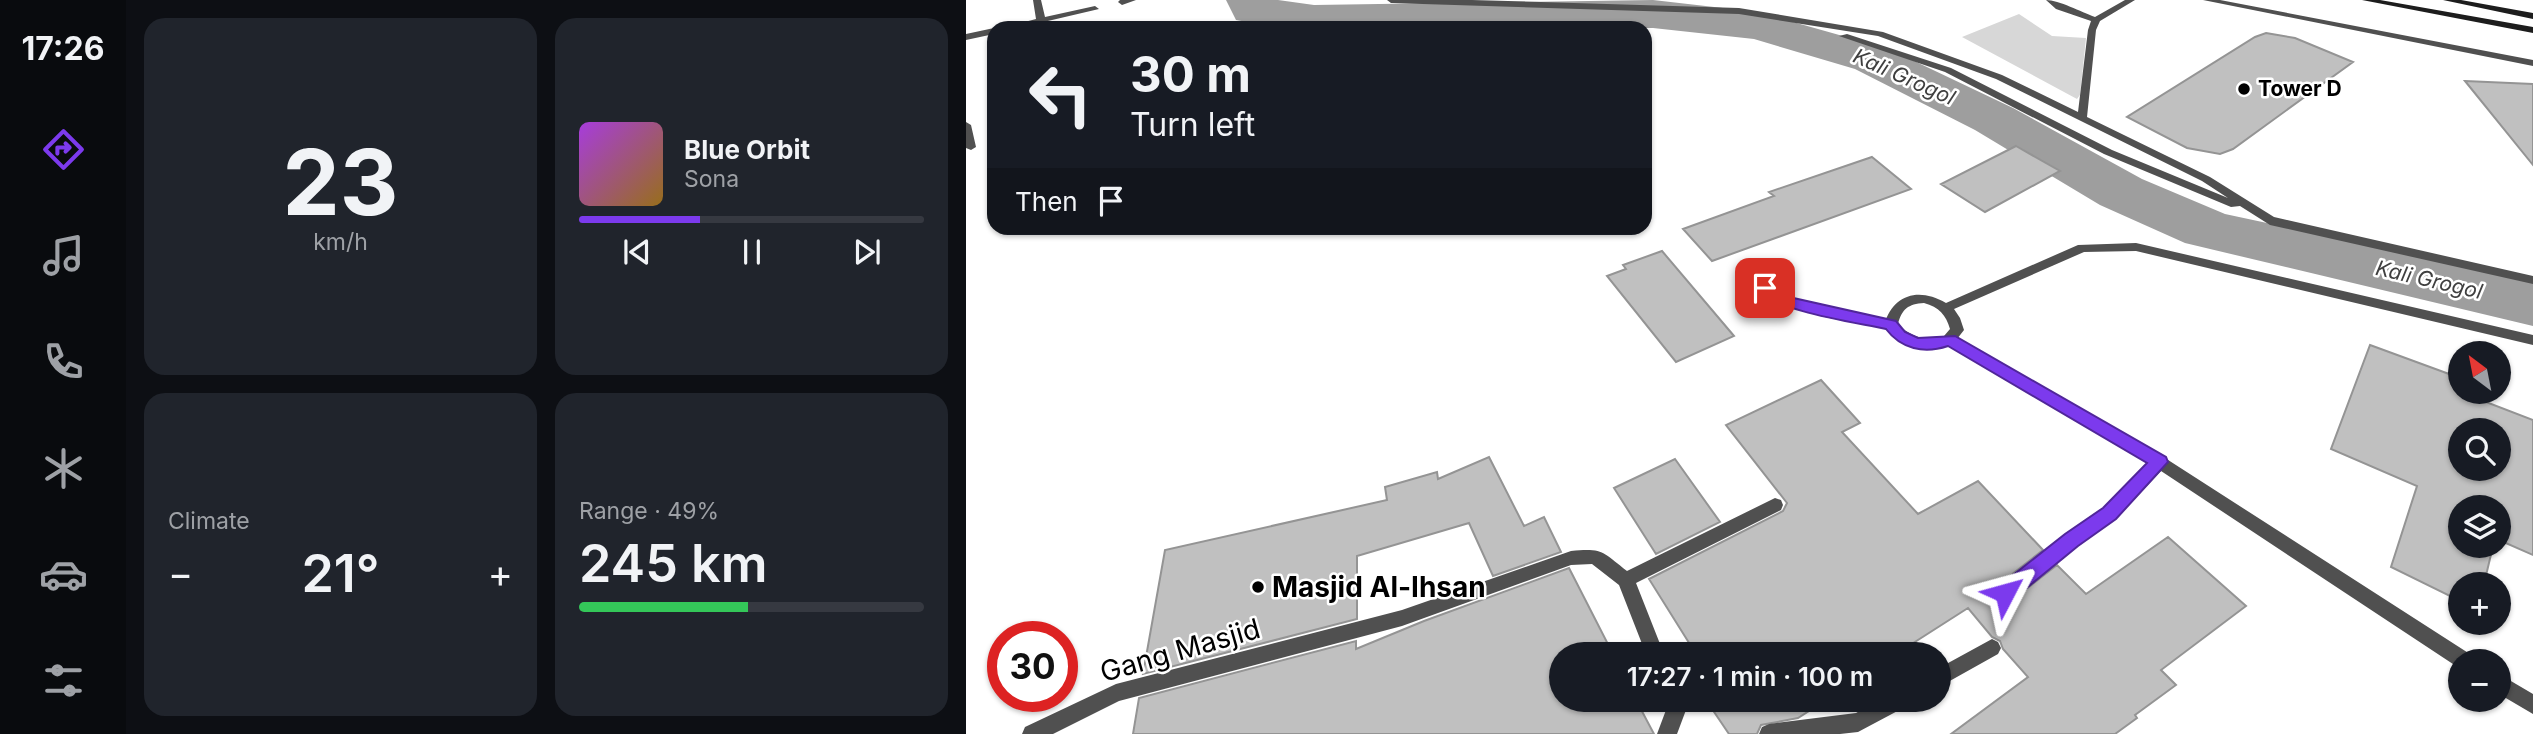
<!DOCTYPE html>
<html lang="en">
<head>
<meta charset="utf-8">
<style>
  :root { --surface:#171b24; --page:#20242c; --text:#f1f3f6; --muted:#9ea1a6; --line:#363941; --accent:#7c3aed }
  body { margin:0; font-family:Inter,sans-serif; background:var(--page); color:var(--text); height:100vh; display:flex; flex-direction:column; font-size:26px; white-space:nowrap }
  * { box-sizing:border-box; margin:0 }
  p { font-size:23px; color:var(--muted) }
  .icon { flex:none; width:38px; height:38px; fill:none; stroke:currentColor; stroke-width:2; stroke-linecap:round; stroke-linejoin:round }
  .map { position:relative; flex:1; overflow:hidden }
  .side { display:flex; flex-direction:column; gap:18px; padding:18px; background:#0d0f14; width:840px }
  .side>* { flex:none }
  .guide { position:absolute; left:21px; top:21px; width:665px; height:214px; border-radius:21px; box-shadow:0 2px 5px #0004; background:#171b24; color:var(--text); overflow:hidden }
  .needle { width:46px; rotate:328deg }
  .controls { position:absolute; left:1482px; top:341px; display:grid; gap:14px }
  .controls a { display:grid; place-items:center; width:63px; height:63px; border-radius:50%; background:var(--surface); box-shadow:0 2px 5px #0004; font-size:35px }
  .speed { position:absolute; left:21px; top:621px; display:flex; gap:14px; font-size:35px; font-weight:700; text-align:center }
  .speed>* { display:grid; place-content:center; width:91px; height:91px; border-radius:50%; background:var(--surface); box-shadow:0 2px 5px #0004; line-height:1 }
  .speed .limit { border:10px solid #d22; background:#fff; color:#111 }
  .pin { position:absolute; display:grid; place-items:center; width:60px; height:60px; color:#fff; margin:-30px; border-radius:14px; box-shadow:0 4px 10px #0006 }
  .me { position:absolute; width:77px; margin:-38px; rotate:51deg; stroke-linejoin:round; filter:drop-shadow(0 0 5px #0008) }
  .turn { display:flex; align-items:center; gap:24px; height:147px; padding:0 28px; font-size:32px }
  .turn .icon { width:91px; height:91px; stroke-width:2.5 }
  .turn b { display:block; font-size:49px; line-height:60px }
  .then { display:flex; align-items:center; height:66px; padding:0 28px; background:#0003; gap:14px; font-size:26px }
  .big { font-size:52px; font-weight:600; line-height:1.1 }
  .side .tile { flex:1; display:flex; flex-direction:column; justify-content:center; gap:10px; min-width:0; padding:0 24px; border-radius:21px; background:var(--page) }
  .side .dial { align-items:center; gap:0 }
  .dial b { font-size:91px; line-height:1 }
  .song { display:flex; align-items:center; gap:21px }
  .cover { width:84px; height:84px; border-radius:10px; background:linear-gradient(135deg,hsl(280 70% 55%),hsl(40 70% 35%)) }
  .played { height:7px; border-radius:4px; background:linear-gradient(90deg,var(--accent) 35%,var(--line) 35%) }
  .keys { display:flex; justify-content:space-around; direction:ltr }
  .heat { display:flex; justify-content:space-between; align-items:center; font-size:38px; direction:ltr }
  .charge { height:10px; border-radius:5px; background:linear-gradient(90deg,#34c759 49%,var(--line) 0) }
  .side .tiles { flex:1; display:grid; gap:18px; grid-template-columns:repeat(2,1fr) }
  .trip { position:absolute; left:583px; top:642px; width:402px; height:70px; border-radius:35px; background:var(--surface); box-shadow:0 2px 5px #0004; font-weight:600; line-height:70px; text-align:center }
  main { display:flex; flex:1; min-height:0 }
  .menu { display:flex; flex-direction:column; width:126px; justify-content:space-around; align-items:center; background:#090b0e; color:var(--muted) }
  .menu .icon { width:49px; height:49px }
  .menu .on { color:var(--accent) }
  .menu b { font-size:32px; color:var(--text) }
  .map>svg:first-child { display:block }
</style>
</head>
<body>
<main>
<nav class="menu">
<b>17:26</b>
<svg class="icon on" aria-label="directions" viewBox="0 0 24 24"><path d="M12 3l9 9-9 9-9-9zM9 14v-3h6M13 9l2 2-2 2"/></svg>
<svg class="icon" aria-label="music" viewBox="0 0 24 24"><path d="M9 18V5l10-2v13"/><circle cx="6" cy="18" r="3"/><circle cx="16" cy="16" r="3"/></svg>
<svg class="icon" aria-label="phone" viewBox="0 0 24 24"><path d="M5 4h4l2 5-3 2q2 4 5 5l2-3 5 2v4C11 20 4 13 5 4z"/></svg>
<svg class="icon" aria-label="climate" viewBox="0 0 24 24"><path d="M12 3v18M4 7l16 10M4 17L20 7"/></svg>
<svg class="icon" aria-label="car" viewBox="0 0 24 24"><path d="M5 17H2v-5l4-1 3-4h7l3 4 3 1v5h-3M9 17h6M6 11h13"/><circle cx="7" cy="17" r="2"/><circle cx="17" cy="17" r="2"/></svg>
<svg class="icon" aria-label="filters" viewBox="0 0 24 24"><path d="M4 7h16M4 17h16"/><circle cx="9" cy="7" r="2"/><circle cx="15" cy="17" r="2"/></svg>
</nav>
<section class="side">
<div class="tiles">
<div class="tile dial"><b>23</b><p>km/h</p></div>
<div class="tile">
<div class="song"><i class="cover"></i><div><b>Blue Orbit</b><p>Sona</p></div></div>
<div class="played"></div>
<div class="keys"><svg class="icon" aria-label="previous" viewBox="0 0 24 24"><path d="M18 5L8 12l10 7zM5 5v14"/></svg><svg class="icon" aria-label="pause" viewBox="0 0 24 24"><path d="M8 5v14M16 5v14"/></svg><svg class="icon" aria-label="next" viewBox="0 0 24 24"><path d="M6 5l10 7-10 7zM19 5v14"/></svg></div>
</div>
<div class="tile"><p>Climate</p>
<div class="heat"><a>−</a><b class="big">21°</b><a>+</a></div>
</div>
<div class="tile"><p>Range · 49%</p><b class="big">245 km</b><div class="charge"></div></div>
</div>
</section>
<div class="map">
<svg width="1567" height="734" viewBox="0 0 1567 734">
  <rect width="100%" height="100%" fill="#fff"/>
  <!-- green -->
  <path fill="#d7d7d7" d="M1053,14l33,22 34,2 -6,57 -3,4 -115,-62z"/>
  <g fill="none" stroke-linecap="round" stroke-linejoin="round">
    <!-- river -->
    <path fill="#9e9e9e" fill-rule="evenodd" d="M260,0h52l36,5 339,-5 105,12 131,37 124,59 129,71 83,35 308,66v46l-348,-83 -85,-38 -125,-75 -120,-61 -101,-30 -101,-11h-372l-45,-8z"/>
  </g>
  <!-- building -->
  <path fill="#c0c0c0" stroke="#949494" stroke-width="2" fill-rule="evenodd" d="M1300,33l29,5 58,24 -120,87 -13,5 -33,-6 -60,-31 128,-80z
    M1499,81l68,3v81z
    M1050,146l44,25 -75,41 -44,-28z
    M906,157l39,32 -199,72 -29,-32 91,-33 -5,-4z
    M696,251l72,85 -58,26 -69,-86 19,-7 -3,-4z
    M1404,345l90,33v14l73,28v135l-34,-15v-32h-39v38h33l-9,38h-24v17l-69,-34 26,-81 -86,-37zM1494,430h39v39h-39z
    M855,380l39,43 -18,9 76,82 60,-33 65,69 -46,36 -3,8 4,6 6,3 8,-3 45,-35 29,29 82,-57 78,69 -85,64 15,15 -41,30 2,3 -22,16h-164l77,-57 -25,-28 -3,-8 -8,-4 -24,-29 -72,46h-200l-47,-75 134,-68 4,-8 -61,-78z
    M523,457l35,69 20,-9 17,35 -68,24 -24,-53 -112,33v63l-214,55 22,-124 222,-50 -2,-13 52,-15 1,7z
    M709,459l45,63 -64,32 -42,-66z
    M603,568l44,86h-52v46h75l18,34h-521l6,-36 217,-57v8l68,-28z
    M740,700h120l-28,18 -37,7 -4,9h-28z"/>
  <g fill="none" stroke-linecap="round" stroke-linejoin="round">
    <!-- lane -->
    <path fill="#505050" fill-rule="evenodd" d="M154,0h16l-14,5 -4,-3z
      M421,0h85l267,8 144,24 119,43 76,37 10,-82 3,-9 -35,-12 -10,-9c13,0 35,12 49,17l30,-17h10l-35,21 -4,9 -9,87 123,60 64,40 259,59v8l-263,-59 -30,-19 -9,1 -127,-53 -159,-82 -106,-36 8,-2 104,34 161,82 116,48 -26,-17 -206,-102 -118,-43 -139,-22 -348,-11z
      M1237,0h17l313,60v6z
      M779,271l43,27 103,22 7,5 -7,5 -112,-26 -38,-26 -2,-3z"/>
    <!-- street -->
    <path fill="#505050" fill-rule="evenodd" d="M67,0h8l4,17 50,-11 4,3 -81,19h-16l34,-9z
      M28,28v6l-28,6v-6z
      M0,122l5,3 5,22 -5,3 -5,-2z
      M1170,243l397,92v10l-397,-94 -52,1 -130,57 6,9 4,12 -7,9 208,119 308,198 2,6h-15l-1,6 -298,-197 -45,48 -39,26 -66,53 -6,3 -6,-3 -3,-5 3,-5 66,-53 39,-26 45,-46 -202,-118c-24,7 -48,1 -63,-20 9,-31 35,-38 62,-22l132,-58zM958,303c15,4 22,12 26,26l-6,7c-19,5 -32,2 -46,-12 4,-15 10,-20 26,-21z
      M809,498l6,2 2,5 -2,5 -145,73 28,71h-18l-27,-69 -27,-21 -21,1 -169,61 -283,75 -66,33h-31l3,-7 91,-43 286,-74 169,-59c33,-3 31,1 56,20z
      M1026,639l6,3 3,6 -3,6 -59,33v-19z
      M1533,674l34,20v20l-34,-20z
      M697,700h18l5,10 -9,24h-20l9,-24z
      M913,700h28l-2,7 -47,25 -18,2h-81l3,-7 7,-3 87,-11z"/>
    <!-- secondary -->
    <path fill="#1d1d1d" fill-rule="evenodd" d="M1396,0h18l153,27v6z
      M1477,0h18l72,13v6z"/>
  </g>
  <!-- route -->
  <path fill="#7c3aed" stroke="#51269a" stroke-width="2" d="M799,283l24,14 107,24 9,11 13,6 37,-2 211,121 2,5 -52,57 -38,27 -66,54 -7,2 -7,-2 -3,-7 3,-6 67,-53 38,-26 44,-45 -199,-117c-24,8 -47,3 -62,-17 -32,-7 -110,-17 -129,-41l2,-3z"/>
  <!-- markers -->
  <g fill="#000" stroke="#fff" stroke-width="2.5">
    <circle cx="1278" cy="89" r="7"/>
    <circle cx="292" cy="587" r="7"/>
  </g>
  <g text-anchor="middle" stroke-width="5" stroke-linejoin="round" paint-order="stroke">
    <!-- far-water labels -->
    <g font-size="21" font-style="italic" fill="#3f3f3f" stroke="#fff">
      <text transform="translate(938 77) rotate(24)" y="7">Kali Grogol</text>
      <text transform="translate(1463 280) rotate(13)" y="7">Kali Grogol</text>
    </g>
    <!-- far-poi labels -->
    <g font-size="21" font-weight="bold" fill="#000" stroke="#fff" text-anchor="start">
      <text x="1292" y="96">Tower D</text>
    </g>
    <!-- near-poi labels -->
    <g font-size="28" font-weight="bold" fill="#000" stroke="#fff" text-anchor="start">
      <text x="306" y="597">Masjid Al-Ihsan</text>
    </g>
    <!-- near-street labels -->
    <g font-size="28" fill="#000" stroke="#fff">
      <text transform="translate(214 650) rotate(-16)" y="10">Gang Masjid</text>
    </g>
  </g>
</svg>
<div class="controls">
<a><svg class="needle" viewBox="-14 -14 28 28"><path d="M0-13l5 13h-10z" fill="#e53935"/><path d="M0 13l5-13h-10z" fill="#9ea1a6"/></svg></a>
<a><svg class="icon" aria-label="search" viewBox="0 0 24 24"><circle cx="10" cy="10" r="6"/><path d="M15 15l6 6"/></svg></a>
<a><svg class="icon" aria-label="layers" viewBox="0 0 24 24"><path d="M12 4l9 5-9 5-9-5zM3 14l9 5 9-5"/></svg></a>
<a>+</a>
<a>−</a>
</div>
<div class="speed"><div class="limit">30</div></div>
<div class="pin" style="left:799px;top:288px;background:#d93025"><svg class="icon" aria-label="arrive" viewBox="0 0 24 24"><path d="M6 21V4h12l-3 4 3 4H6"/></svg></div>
<svg class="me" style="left:1039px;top:593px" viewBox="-20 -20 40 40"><path d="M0-17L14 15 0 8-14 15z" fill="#7c3aed" stroke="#fff" stroke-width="4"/></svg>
<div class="trip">17:27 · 1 min · 100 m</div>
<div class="guide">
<div class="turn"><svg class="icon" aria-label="left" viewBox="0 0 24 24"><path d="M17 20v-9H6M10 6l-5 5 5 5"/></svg><div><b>30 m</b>Turn left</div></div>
<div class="then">Then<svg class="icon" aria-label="arrive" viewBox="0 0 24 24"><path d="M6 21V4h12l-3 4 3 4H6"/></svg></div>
</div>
</div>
</main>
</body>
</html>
